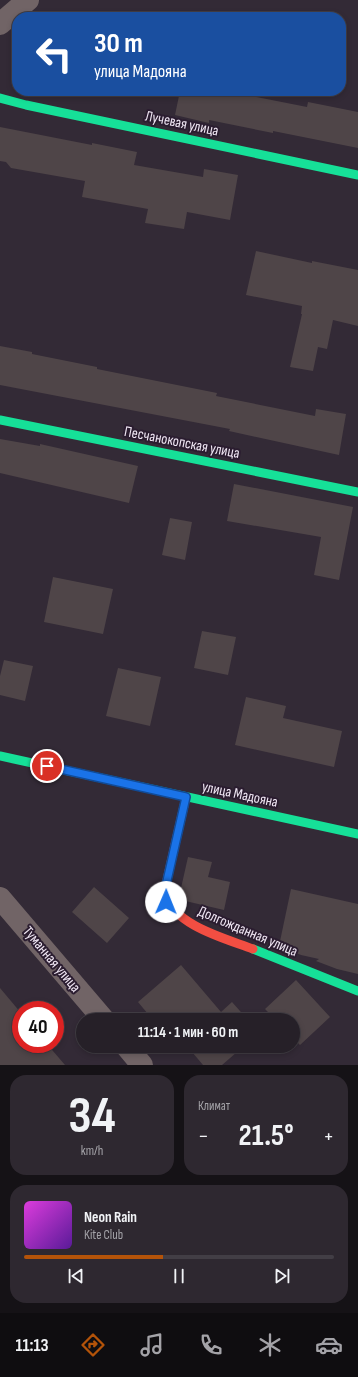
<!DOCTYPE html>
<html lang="ru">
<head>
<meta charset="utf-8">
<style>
  :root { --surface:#262028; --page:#2e2830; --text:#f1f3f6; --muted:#a4a3a8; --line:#423e45; --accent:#b45309 }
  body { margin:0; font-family:"Sofia Sans Condensed",sans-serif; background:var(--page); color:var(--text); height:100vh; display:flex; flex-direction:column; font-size:15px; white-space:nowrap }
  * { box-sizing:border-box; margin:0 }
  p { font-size:13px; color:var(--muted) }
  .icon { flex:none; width:22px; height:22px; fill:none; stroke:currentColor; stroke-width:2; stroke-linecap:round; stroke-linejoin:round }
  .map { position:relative; height:1065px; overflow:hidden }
  .panel { display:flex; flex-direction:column; gap:10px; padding:10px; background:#151216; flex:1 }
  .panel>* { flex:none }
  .guide { position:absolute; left:12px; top:12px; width:334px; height:84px; border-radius:16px; box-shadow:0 2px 6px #0003,0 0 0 1px var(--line); background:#1a4fa0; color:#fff; overflow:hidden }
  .speed { position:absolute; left:12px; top:1001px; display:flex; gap:8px; font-size:20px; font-weight:700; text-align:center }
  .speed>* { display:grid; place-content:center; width:52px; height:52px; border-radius:50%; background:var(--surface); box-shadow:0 2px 6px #0003,0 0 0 1px var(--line); line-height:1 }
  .speed .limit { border:6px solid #d22; background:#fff; color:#111 }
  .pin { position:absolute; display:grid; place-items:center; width:34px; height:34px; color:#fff; margin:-17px; border:2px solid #fff; border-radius:50%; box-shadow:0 1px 4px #0007 }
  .me { position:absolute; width:44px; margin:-22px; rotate:1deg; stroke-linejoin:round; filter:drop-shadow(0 0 3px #0008) }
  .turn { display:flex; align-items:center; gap:14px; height:84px; padding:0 16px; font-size:18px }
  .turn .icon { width:52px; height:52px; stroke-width:2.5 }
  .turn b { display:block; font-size:28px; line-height:34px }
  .big { font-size:30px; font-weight:700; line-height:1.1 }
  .panel .tile { flex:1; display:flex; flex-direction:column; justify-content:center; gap:6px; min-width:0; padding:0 14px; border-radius:16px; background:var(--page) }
  .panel .dial { align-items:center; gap:0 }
  .dial b { font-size:52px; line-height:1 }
  .song { display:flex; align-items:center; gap:12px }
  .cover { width:48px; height:48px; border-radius:6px; background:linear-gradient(135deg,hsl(300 70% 55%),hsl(270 70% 35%)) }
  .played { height:4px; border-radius:2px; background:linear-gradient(90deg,var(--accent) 45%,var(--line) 45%) }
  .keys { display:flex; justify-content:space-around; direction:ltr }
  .heat { display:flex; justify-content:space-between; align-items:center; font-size:22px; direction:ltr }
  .panel .tiles { flex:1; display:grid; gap:10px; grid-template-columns:1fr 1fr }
  .tile:last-child { grid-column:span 2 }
  .trip { position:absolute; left:76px; top:1013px; width:224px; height:40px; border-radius:20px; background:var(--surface); box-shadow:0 2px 6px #0003,0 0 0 1px var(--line); font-weight:700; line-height:40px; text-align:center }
  .menu { display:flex; height:64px; justify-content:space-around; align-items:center; background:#0f0d10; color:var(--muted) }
  .menu .icon { width:28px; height:28px }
  .menu .on { color:var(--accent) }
  .menu b { font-size:18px; color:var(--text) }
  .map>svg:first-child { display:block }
</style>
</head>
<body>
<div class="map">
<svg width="358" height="1065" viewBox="0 0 358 1065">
  <rect width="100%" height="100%" fill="#332a36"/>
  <!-- building -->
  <path fill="#4f4548" d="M180,91h46l81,16 1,-5 50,10v36l-85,-17v2l-64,-13v3l-34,-8z
    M0,127l92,18v-2l45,9 -3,13 69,12 1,-8 34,6 -8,45 -43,-8 -3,17 -39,-6 3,-14 -66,-12 3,-16 -74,-13 -5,-6 -6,-1z
    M256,251l56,12v-2l46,9v56l-25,-6 -6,29 -9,-2 -5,24 -23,-4 12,-53h-1l1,-8 -56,-11z
    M0,346l32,6v2l65,13v2l120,24 -1,3 99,20 1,-7 30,5 -7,41 -110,-24 1,-2 -230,-44z
    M0,439l40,7v-2l98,22 -9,37 -129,-30z
    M234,484l119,23 -14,73 -25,-5 7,-38 -94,-16z
    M170,518l22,4 -7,38 -23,-5z
    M53,577l60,12 -10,45 -59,-12z
    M202,631l34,6 -8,38 -34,-7z
    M4,660l29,6 -8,35 -25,-6v-19z
    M118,668l43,9 -11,49 -44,-10z
    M246,697l40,9 -3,12 59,13 -8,36 -99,-22z
    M188,857l24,5 -4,15 22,5 -6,28 -43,-10 -2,-3z
    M94,887l35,31 -22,25 -35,-31z
    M291,889l67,15v70l-21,-5 -21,-8 3,-2 -18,-4 -22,-9z
    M181,965l40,47 11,-10 16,18h-95l-15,-18z
    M296,980l34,37 -30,28 -7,-7v-18h-17l-11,-11z
    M0,988l21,25v31h26l18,21h-65z
    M187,1046h57l-22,19h-19z"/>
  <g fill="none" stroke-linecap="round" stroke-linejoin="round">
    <!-- street -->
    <path stroke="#716466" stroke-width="22" d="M0,24l28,-24
      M0,898l104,122
      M126,1046l16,19"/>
    <!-- fast -->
    <path stroke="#16e098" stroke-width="9" d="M0,98l26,7 332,70
      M0,420l358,72
      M0,756l358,78
      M253,949l105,42"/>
    <!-- jam -->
    <path stroke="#f24e42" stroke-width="9" d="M186,797l-22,96c11,33 60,45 89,56"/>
  </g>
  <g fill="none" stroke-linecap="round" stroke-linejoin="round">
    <defs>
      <path id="route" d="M47,766l139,31 -22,97 2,8"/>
    </defs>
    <!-- route casing -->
    <use href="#route" stroke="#114b97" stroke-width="10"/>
    <!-- route -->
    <use href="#route" stroke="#1a73e8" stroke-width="7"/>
  </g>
  <g text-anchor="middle" stroke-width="4" stroke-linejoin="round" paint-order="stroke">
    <!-- street labels -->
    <g font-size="15" fill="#f0e7f4" stroke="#2b1d30">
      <text transform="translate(182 123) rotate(12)" y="5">Лучевая улица</text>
      <text transform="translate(182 442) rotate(11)" y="5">Песчанокопская улица</text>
      <text transform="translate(240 794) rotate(12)" y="5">улица Мадояна</text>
      <text transform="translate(248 931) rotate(23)" y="5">Долгожданная улица</text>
      <text transform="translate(52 959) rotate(50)" y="5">Туманная улица</text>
    </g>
  </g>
</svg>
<div class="speed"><div class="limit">40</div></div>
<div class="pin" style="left:47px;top:766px;background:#d93025"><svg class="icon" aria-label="arrive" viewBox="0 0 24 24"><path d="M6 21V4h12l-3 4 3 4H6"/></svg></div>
<svg class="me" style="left:166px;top:902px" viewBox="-20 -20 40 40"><circle r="19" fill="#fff"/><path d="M0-13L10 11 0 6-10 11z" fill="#1a73e8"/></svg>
<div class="trip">11:14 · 1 мин · 60 m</div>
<div class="guide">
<div class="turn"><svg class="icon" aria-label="left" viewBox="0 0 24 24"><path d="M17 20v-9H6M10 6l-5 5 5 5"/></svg><div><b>30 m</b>улица Мадояна</div></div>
</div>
</div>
<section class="panel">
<div class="tiles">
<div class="tile dial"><b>34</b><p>km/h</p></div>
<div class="tile"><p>Климат</p>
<div class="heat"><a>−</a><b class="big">21.5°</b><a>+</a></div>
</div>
<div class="tile">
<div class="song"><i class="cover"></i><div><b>Neon Rain</b><p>Kite Club</p></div></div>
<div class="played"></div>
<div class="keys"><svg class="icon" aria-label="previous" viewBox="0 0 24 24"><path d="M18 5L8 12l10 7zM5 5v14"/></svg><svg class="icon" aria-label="pause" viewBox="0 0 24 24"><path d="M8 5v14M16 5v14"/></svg><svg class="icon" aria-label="next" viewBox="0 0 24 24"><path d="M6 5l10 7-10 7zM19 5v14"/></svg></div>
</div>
</div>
</section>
<nav class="menu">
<b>11:13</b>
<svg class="icon on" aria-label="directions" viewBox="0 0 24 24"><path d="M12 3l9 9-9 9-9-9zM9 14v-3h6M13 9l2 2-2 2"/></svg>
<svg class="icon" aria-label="music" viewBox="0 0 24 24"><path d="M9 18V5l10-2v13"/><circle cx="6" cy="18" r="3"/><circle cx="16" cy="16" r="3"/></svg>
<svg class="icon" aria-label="phone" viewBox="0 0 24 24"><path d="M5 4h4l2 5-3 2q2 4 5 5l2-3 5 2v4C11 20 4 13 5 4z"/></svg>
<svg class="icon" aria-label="climate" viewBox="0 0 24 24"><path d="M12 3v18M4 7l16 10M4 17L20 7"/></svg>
<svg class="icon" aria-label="car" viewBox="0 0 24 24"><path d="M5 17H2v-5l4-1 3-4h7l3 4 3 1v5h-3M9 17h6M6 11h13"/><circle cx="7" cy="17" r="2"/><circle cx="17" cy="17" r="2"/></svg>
</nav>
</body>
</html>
